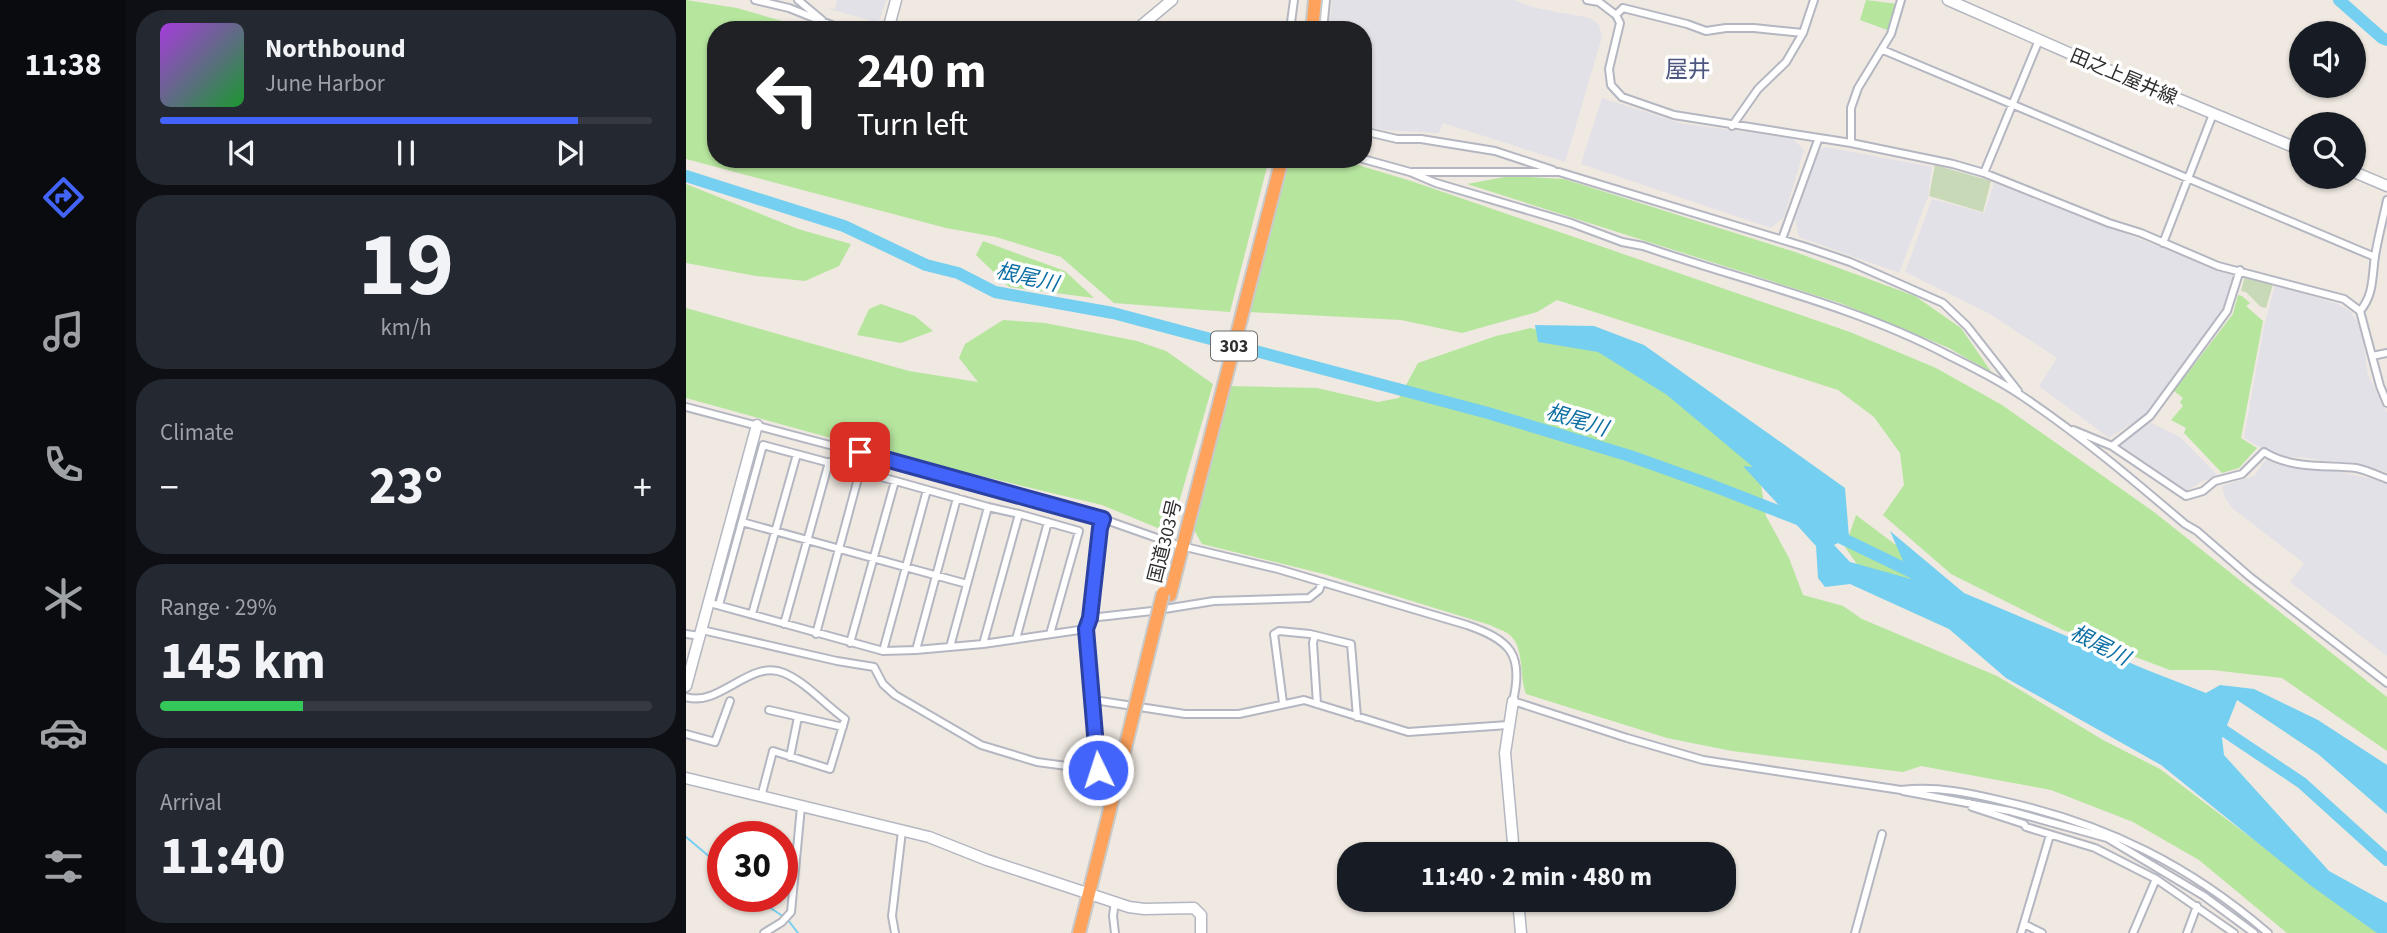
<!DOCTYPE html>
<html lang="en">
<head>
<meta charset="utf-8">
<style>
  :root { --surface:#171b24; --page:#242831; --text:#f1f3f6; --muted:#9ea1a6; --line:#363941; --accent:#4264fb }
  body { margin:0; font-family:"Source Sans 3","Noto Sans JP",sans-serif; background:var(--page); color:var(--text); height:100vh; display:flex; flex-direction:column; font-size:26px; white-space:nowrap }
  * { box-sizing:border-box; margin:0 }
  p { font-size:23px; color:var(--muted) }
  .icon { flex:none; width:38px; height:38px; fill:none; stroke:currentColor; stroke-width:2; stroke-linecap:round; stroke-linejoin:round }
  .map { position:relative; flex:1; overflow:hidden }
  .side { display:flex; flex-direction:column; gap:10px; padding:10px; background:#0d0f14; width:560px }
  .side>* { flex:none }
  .guide { position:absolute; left:21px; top:21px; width:665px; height:147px; border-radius:28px; box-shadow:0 2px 5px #0004; background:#202124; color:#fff; overflow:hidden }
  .buttons { position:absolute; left:1603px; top:21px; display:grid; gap:14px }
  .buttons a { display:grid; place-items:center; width:77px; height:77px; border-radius:50%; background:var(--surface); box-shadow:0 2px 5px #0004; font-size:35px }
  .speed { position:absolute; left:21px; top:821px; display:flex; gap:14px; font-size:35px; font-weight:700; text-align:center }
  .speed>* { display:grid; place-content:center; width:91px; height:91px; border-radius:50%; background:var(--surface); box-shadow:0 2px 5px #0004; line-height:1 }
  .speed .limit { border:10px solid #d22; background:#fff; color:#111 }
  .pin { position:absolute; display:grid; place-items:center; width:60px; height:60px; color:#fff; margin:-30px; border-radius:14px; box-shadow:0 4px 10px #0006 }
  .me { position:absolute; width:77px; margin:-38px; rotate:356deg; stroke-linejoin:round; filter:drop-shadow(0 0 5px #0008) }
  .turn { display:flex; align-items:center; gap:24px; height:147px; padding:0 35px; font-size:32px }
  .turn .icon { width:91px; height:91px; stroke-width:2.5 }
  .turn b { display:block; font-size:49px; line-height:60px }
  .big { font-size:52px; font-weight:700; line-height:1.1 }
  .side .widget { flex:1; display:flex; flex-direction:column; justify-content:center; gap:10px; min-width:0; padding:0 24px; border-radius:28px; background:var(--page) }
  .side .dial { align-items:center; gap:0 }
  .dial b { font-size:91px; line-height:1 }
  .song { display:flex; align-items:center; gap:21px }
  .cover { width:84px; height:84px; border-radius:10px; background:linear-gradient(135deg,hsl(280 70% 55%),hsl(130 70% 35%)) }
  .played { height:7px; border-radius:4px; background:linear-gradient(90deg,var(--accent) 85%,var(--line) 85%) }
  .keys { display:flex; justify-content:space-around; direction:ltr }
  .heat { display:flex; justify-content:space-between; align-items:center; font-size:38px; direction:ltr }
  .charge { height:10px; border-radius:5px; background:linear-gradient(90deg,#34c759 29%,var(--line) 0) }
  .trip { position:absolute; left:651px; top:842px; width:399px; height:70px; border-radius:28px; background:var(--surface); box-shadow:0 2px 5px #0004; font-weight:700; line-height:70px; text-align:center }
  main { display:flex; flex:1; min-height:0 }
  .tab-bar { display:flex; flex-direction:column; width:126px; justify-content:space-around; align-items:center; background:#090b0e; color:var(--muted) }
  .tab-bar .icon { width:49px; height:49px }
  .tab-bar .current { color:var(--accent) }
  .tab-bar b { font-size:32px; color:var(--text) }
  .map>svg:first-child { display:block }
</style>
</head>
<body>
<main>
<nav class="tab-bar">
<b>11:38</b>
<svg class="icon current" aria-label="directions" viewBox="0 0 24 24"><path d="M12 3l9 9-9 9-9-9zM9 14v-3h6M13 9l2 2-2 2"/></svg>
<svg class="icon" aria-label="music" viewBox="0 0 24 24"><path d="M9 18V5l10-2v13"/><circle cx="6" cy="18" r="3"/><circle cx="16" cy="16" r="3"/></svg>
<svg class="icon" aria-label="phone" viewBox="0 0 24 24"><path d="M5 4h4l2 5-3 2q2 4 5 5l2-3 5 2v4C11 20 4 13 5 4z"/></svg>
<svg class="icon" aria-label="climate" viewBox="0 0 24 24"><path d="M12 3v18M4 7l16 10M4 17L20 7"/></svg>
<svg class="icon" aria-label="car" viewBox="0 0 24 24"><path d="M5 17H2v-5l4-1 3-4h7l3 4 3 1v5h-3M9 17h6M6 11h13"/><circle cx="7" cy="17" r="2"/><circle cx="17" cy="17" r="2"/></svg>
<svg class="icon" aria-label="filters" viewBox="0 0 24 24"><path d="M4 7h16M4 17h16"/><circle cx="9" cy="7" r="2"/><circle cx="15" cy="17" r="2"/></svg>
</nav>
<section class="side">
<div class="widget">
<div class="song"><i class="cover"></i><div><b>Northbound</b><p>June Harbor</p></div></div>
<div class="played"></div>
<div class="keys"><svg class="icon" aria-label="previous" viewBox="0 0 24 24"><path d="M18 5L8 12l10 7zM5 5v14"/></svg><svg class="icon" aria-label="pause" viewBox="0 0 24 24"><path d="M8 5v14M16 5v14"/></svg><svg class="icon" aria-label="next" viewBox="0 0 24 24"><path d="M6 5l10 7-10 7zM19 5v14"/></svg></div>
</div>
<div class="widget dial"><b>19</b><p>km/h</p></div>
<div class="widget"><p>Climate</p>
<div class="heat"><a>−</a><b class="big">23°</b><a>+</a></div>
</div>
<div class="widget"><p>Range · 29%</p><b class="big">145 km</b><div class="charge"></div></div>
<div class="widget"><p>Arrival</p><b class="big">11:40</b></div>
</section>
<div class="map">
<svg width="1701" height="933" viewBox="0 0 1701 933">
  <rect width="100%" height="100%" fill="#efe9e1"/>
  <!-- industrial -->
  <path fill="#e3e1e8" d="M151,0h49l-6,19 -5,3 -49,-14 9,1z
    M646,0h182l22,8 54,10 9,7 3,12 -37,125 -122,-39 -4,10 -55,-3 -21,-4v-96h-34z
    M916,98l81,26 109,14 12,12 -20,67 -13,11 -190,-64z
    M1140,147l106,20 -4,30 -29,76 -100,-36 -4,-18 23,-68z
    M1308,183l241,93 -12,34 -77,104 -37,24 -70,-52 18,-28 -67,-44 -85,-42 27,-73 52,14z
    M1589,285l63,19 12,7 11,16 7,48 19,38v59l-31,-9h-20l-34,-6h-25l-33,-19 19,-107z
    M1463,422l31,15 38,39 -17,6 -15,9 -68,-43z
    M1580,459l12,6h28l81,17v174l-97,-74 14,-19 -72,-55 -7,-10 -3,-12 32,-10z"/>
  <!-- green -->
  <path fill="#b6e59e" d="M0,0l51,8 76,22h-97v129h553l-39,153 -116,-9 -53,-46 -65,-20 -50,-9 -260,-69z
    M1180,0l32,4 -8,27 -30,-11z
    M603,159h49l73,22 439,151 86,36 66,37 152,107 233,185v54l-105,-73 -70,-8h-42l-107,-40 -112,-56 -68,-59 21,-30 -4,-32 -26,-36 -36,-27 -281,-90 -20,12 -75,21 -61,-13 -152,-8z
    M824,176l54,3 231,73 120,44 46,32 31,45 -43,-25 -109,-45 -373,-119z
    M0,184l112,45 53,15 -12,22 -34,15 -49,-5 -70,-13z
    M297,241l82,30 29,27 -85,-11 -33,-32z
    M1552,295l4,1 8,7 -4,3 17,15 -22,117 16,10 -18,20 -17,5 -38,-40 2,-5 -15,-8 12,-14 -3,-4 3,-4 -9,-7 59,-77z
    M195,304l34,12 18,15 -32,12 -44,-8 12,-26z
    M0,308l223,63 69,11 -19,-24 6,-14 38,-24 42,3 92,18 29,10 47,33 -40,139 -13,6 -58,-24 -217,-52 -199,-55z
    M845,328l83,23 142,103 10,62 23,42 14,37 40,11 19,13 135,57 106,64 57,29 146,110 81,54h-100l-88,-73 -66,-38 -82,-32 -130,-24 -18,6 -171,-21 -65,-13 -141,-44c-7,-18 -1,-45 -16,-59 -5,-4 -14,-7 -20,-10l-166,-51 -122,-30 -8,-14 35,-144 88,2 61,14 21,-4 19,-35 78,-27z
    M1170,515l72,54 42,56 -95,-35 -30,-43z"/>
  <!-- cemetery -->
  <path fill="#c8d9b8" d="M1249,165l56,16 -8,31 -54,-16z
    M1559,276l28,8 -7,24 -5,-1 -15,-15 -5,-1z"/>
  <!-- water -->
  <path fill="#75cff0" d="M849,325l59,1 50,19 201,143 4,49 -15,8 16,17 61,17 -21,-48 74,62 183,77 59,23 14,-8 34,4 64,31 69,45v49l-69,-60 -81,-54 -15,38 2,17 105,116 58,32v30h-10l-67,-48 -149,-120 -155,-87 -57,-49 -99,-45 -25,3 -7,-9 -2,-32 -73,-80 10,1 -86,-72 -69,-43 -60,-10z"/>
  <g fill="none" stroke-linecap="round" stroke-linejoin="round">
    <!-- stream -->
    <path stroke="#75cff0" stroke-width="2" d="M0,837l37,31
      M67,896l31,21
      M102,920l10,13"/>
    <!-- river -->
    <path stroke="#75cff0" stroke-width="12" d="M1653,0l43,38 5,2
      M0,176l158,50 82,39 32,8 37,19 118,21 375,100 142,43 81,29 92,36
      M1143,532l91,44
      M1525,722l91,61 85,77"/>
    <defs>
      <path id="street" d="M69,0l34,8 55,22
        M112,0l24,20
        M901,0l12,2 17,13 4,8 -11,46 2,16 11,12 52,18 177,28 102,21 31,9 125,50 32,10 77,33 126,33 16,12 20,75 7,17
        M930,15l7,-7 64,16 19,7 20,-3h28l49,5
        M604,30l4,-30
        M637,30l3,-30
        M1197,50l492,207
        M1046,126l26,-37 28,-27 17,-29 11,-33
        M677,131l34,8h24l74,12 58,19
        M1165,143v-35l7,-20 33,-54 10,-34
        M677,159l47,13 26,11 135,40 51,19 21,4c101,35 210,59 305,109 24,12 51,25 74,41 57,38 110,83 163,128l12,7 53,46 137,106
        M727,172h146l247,75 44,15 93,41 24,23 51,65
        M1298,173l55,-133
        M1096,239l36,-99
        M1477,243l50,-129
        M1674,311c14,-16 12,-35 15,-55 3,-18 8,-37 12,-56
        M1686,356l15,-3
        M0,407l352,93 65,19 74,26 101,24 189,56c43,15 57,29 46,76l114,37 76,22 198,30c37,-4 70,3 106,12 101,23 182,63 261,131
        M1387,430l39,16 74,50 17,-5 12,-10 27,-7 22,-22c27,17 61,13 92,16 10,2 21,7 31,11
        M1426,446l38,-30 77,-105 13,-41
        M174,471l128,36
        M56,522l225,62
        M24,603l173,48 33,-1 67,-6 103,-15 4,-11 10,-90 3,-9
        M33,605l44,-160 97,26 -44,163
        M66,614l45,-160
        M404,618l62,-7 62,-10 95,-3 10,-8 3,-8
        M98,624l45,-162
        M400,629l12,141
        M16,630l135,31 37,6 9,17 12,11 86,50 56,17 82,11
        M0,634l14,2
        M629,635l-2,8 4,61
        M330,639l32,-117
        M164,643l45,-162
        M297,644l36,-130 60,17 -29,103
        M264,647l38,-140 31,7
        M230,650l41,-152
        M197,651l44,-161
        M0,697c33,11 65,-39 98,-24 23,10 40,31 61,46l-15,50 -57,-18 -12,46
        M408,700l91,14h54l65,-14 104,32 100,-7
        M597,703l-9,-69 5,-3 31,3 41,10 6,73
        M83,710l74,17
        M0,734l29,8 15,-41
        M104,757l8,-40
        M1217,791l107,20 97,27 97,58 50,37
        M1283,803l3,4 52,17 2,3 69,21 61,31
        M1338,924l18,9
        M78,933l18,-11 9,-10 10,-105
        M209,933l-3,-17 10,-85
        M429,933l-2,-17 2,-15
        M1169,933l27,-99
        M1335,933l29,-98
        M1447,933l23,-54 78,54
        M1501,933l10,-27"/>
      <path id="secondary" d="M1262,0l146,64 207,86
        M202,30l8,-30
        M450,30l36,-30
        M1668,172l33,14
        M0,686l71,-261
        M827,701l-8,52 9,101
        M0,778l243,59 58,23 142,47 15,2 50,-1 7,7v18
        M832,900l3,33"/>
      <path id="highway" d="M626,30l3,-30
        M484,595l112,-436
        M393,933l40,-160"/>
    </defs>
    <!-- street casing -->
    <use href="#street" stroke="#b4b7c1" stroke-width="10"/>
    <!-- secondary casing -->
    <use href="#secondary" stroke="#b4b7c1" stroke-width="13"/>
    <!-- highway casing -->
    <use href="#highway" stroke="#c9c9c9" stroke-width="16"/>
    <!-- street -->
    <use href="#street" stroke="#fff" stroke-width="6"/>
    <!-- secondary -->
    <use href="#secondary" stroke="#fff" stroke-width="10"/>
    <!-- highway -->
    <use href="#highway" stroke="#ffa35c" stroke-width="12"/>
    <defs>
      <path id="highway-bridge" d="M433,773l44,-180"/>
    </defs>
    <!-- highway-bridge casing -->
    <use href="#highway-bridge" stroke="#c9c9c9" stroke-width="16" stroke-linecap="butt"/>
    <!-- highway-bridge -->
    <use href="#highway-bridge" stroke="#ffa35c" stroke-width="12"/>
  </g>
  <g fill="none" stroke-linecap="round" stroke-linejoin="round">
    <defs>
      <path id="route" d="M174,452l243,67 -3,9 -10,90 -4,11 12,141"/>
    </defs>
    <!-- route casing -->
    <use href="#route" stroke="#2b41a3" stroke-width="18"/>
    <!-- route -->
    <use href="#route" stroke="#4264fb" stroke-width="12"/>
  </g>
  <g text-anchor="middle" stroke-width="7" stroke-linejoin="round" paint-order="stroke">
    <!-- shield labels -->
    <rect fill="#fff" stroke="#6d6d6d" stroke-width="2" x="525" y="331.5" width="46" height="29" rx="5"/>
    <g font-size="18" font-weight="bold" fill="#2e2e2e">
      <text x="548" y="352">303</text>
    </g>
    <!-- street labels -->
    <g font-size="19" fill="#2e2e2e" stroke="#fff">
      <text transform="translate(1438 76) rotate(23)" y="7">田之上屋井線</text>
      <text transform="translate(478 541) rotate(-76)" y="7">国道303号</text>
    </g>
    <!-- water labels -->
    <g font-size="21" font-style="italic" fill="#0d6fa3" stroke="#fff">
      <text transform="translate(341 277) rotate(13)" y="7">根尾川</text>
      <text transform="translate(891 420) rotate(17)" y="7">根尾川</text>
      <text transform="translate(1414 645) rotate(27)" y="7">根尾川</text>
    </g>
    <!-- quarter labels -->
    <g font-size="23" fill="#4d5680" stroke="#fff">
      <text x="1002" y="77">屋井</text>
    </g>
  </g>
</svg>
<div class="buttons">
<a><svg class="icon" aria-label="sound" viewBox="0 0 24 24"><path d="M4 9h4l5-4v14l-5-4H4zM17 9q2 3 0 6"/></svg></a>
<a><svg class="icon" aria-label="search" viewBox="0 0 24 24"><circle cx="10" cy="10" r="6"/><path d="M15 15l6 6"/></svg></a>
</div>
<div class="speed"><div class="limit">30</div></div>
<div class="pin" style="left:174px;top:452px;background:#d93025"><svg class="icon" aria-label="arrive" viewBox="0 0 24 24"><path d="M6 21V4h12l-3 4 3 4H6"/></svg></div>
<svg class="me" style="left:412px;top:770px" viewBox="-20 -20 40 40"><circle r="17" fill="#4264fb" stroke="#fff" stroke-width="3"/><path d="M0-11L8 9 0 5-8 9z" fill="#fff"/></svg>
<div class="trip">11:40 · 2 min · 480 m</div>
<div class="guide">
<div class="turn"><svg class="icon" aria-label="left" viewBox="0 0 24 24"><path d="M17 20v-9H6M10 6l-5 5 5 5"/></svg><div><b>240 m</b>Turn left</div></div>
</div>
</div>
</main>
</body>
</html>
